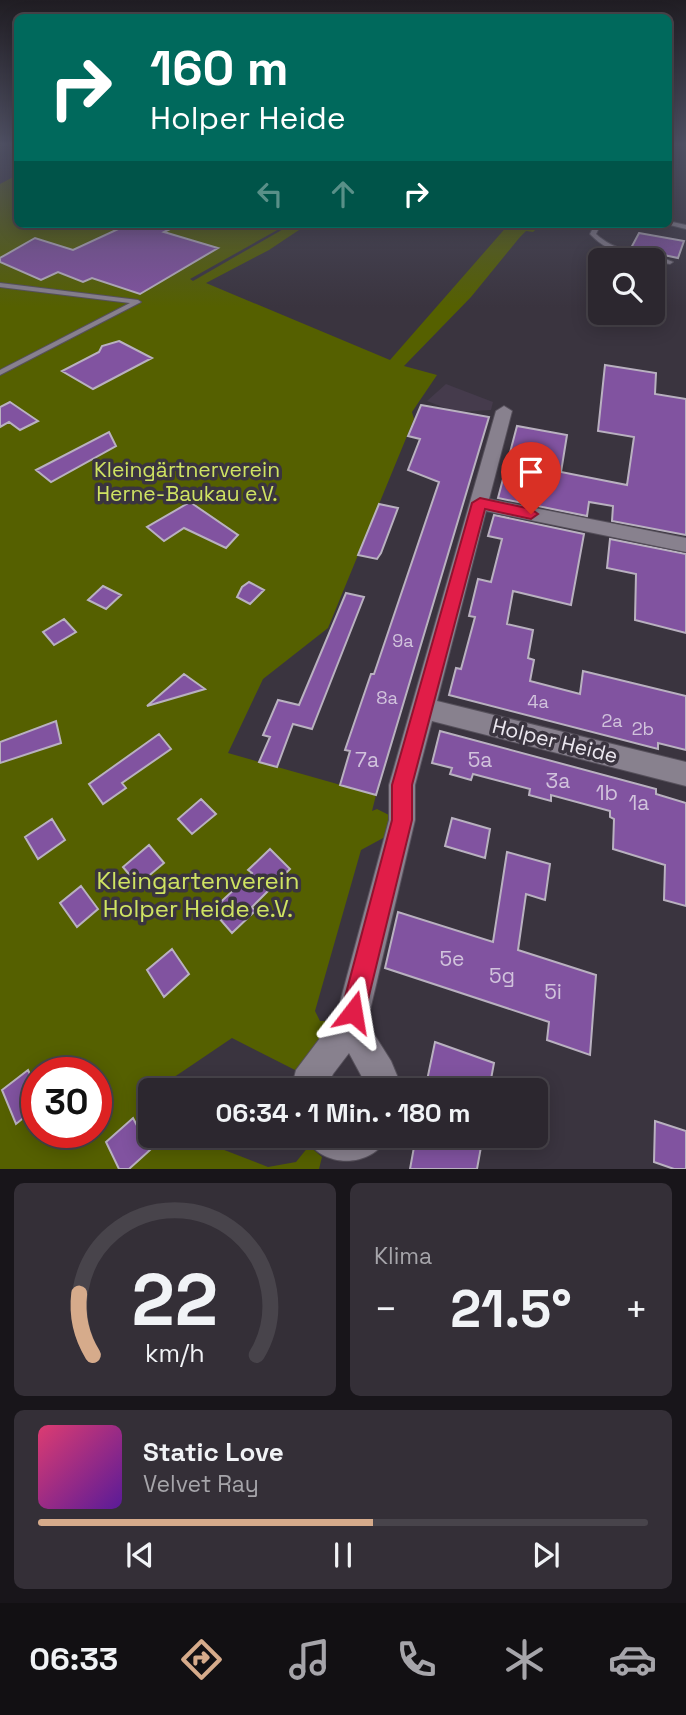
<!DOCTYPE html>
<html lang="de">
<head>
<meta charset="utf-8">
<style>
  :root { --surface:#2c272f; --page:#342f37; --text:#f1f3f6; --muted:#a6a5aa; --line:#48444b; --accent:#d6ab8b }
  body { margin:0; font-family:"Space Grotesk",sans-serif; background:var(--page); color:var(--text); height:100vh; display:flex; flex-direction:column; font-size:26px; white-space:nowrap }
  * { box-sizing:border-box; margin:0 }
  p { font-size:23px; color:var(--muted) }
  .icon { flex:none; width:38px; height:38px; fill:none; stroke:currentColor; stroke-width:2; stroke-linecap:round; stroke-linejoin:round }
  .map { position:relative; height:1169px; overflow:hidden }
  .details { display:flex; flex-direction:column; gap:14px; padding:14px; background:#18151a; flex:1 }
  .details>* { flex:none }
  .guide { position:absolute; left:14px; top:14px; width:658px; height:214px; border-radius:10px; box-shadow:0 4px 18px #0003,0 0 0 2px var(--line); background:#00695c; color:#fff; overflow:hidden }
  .tools { position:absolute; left:588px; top:248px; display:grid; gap:14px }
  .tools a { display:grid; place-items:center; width:77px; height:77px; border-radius:10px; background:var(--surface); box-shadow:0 4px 18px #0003,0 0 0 2px var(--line); font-size:35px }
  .speed { position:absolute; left:21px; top:1057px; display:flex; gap:14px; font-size:35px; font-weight:700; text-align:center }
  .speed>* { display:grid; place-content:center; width:91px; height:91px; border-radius:50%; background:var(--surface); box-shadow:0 4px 18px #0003,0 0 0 2px var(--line); line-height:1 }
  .speed .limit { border:10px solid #d22; background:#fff; color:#111 }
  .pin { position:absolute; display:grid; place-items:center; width:60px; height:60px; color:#fff; margin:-72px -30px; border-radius:50% 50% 50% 0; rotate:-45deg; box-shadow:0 0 7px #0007 }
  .pin .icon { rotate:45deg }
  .me { position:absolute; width:77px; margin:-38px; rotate:14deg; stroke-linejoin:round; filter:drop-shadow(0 0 5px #0008) }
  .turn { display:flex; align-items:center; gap:24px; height:147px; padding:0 21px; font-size:32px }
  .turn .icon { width:91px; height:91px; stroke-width:2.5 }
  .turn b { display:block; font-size:49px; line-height:60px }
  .lanes { display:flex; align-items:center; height:66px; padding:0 21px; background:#0003; justify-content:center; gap:35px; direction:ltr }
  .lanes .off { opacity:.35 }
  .big { font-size:52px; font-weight:700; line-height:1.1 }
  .details .tile { flex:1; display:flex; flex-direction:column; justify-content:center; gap:10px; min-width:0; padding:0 24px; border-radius:10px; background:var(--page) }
  .details .dial { align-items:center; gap:0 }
  .dial svg { height:182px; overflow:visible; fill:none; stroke:var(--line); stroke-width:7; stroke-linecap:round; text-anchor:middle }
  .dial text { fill:var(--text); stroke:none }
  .song { display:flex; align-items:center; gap:21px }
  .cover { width:84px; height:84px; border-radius:10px; background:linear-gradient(135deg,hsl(340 70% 55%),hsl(270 70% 35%)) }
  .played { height:7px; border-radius:4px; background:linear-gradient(90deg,var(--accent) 55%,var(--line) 55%) }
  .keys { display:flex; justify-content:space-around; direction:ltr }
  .heat { display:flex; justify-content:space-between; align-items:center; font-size:38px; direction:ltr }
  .details .tiles { flex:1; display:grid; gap:14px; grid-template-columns:1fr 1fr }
  .tile:last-child { grid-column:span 2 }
  .trip { position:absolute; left:138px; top:1078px; width:410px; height:70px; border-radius:10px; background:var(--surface); box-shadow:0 4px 18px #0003,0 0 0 2px var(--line); font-weight:700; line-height:70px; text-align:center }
  .dock { display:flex; height:112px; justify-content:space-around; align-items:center; background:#121013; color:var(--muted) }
  .dock .icon { width:49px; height:49px }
  .dock .current { color:var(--accent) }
  .dock b { font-size:32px; color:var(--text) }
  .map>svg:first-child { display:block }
</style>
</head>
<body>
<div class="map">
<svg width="686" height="1169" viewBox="0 0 686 1169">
  <rect width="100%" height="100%" fill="#3a343f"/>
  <!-- built -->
  <path fill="#453b4c" d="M446,384l47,18 -2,8 -36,2 -28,-11z"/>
  <!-- green -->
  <path fill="#556000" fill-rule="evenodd" d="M17,175l1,49h270l-98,55 3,2 99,-57h16l-39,26 -63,33 184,77 119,-136h33l-9,8 -7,-1 -6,6 -49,60 -67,69 33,9 -25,37 2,7 -86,209 -65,51 -35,74 148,42 -4,16 5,-2 14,7 -6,21 -24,13 -46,161 5,10h14l-35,51 -67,-34 -71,48 -1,4h-10v13l-10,14 10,4v15h38l80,31 28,-5 13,-16 13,11 -3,12h-319v-985zM37,1073h59v59h-59z"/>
  <!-- building -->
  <path fill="#8153a0" stroke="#b9b1c0" stroke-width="2" d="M129,224h51l-16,8 54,16 -78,46 -48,-16 -9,4 -25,-10 -17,8 -41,-18v-4l35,-20 38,12z
    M639,233l45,8 -6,17 -47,-10z
    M119,341l33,17 -59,31 -31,-18 37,-19 3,-6z
    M605,365l51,8 -1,21 31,5v136l-74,-14 1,-15 -24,-4 -2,14 -89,-18 19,-72 50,9 -6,37 66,13 7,-48 -36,-6z
    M10,402l28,19 -18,9 -11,-8 -9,5v-20z
    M421,405l68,12 -113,378 -36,-10 10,-34 -5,-1 26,-76h3l65,-192 -31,-12 12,-31 -12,-3z
    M109,432l7,14 -65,36 -15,-12z
    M190,502l48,33 -12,13 -42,-20 -20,13 -17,-14z
    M379,504l19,4 -17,45 -4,6 -19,-4z
    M494,515l90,19 -13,71 -58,-14 -6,33 26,6 -5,28 6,2 -4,21 50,13 3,-23 103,25v54l-28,-7v6l-209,-54 7,-27 5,1 14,-52 -6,-1 9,-37 13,3 11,-43 -14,-3z
    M610,539l76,15v79l-51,-13 1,-46 -29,-6z
    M249,582l15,8 -14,14 -13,-7 5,-10z
    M103,586l18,9 -15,14 -18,-9z
    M346,593l18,4 -52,132 -19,-5 -16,43 -18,-5 11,-25 -7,-2 15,-35 21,5z
    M64,619l12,13 -22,13 -11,-13z
    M184,674l21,15 -58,17z
    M56,721l5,22 -61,20v-21z
    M440,731l216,58v5l30,9v103l-22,-6 1,-35 -52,-16 1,-30 -4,-2v-6l-59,-16v6l-22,-6 1,-6 -57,-15 -2,6 -21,-6 2,-6 -20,-5z
    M159,734l12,15 -49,34 4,5 -23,16 -14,-20z
    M201,799l15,15 -24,20 -14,-15z
    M452,818l38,11 -5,29 -40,-12z
    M52,819l13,21 -27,19 -13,-22z
    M149,845l15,18 -26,22 -15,-18z
    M270,849l20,20 -38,38 3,4 -23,22 -20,-23 40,-37 -4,-3z
    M507,852l43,12 -5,36 -19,-6 -8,56 78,25 -6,80 -43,-15 2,-18 -164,-54 13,-56 95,30z
    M81,886l17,23 -21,18 -17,-24z
    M172,949l17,25 -25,23 -17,-27z
    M435,1042l59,21 -5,27h-64z
    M28,1070l9,19v18l-21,17 -14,-34z
    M133,1118l17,32 -21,19h-10l-13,-27z
    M655,1121l31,10v38h-12l-20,-7z
    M416,1136h67l-6,33h-67z"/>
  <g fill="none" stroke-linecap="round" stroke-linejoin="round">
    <defs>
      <path id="lane" d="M668,221l18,4v4l-20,-5h2z
        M595,224h6l-5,10c24,22 51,16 77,28l-3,2c-28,-5 -60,-8 -80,-30z
        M0,283l138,17 3,2 -141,73v-5l130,-67 -130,-16z"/>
      <path id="street" d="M504,406l8,5 -23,88 197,39v14l-200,-41 -49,190 249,61v24l-254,-65 -17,64v35l-48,203 24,38 12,29h-34l-20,-37 -16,21 -8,16h-34l5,-20 40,-53 53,-197v-35l107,-374z
        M305,1136h83c-15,33 -68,33 -83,0z"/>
    </defs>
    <!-- lane casing -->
    <use href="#lane" stroke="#56505b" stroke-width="2"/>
    <!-- street casing -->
    <use href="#street" stroke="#56505b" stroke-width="2"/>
    <!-- lane -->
    <use href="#lane" fill="#88818e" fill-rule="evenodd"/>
    <!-- street -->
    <use href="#street" fill="#88818e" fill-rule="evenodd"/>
  </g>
  <!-- sky -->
  <linearGradient id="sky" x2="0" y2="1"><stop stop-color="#201d23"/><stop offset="0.47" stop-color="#4f5063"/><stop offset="1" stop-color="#4f5063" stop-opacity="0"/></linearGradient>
  <rect width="686" height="307" fill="url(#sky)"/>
  <!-- route -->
  <path fill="#e11d48" stroke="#92132f" stroke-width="2" d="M480,498l51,11 7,5 -7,5 -46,-10 -73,276v35l-47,192 -3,9 -9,3 -8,-3 -4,-9 51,-192v-35l80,-282z"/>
  <g text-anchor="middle" stroke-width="7" stroke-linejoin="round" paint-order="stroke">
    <!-- number labels -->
    <g font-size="18" fill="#d1c3dc">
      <text x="403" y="647">9a</text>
      <text x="387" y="704">8a</text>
      <text x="538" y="708">4a</text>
      <text x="612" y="727">2a</text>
      <text x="643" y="735">2b</text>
    </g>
    <!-- park labels -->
    <g font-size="21" fill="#cfe362" stroke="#3a343f">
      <text x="187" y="477">Kleingärtnerverein<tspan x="187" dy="24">Herne-Baukau e.V.</tspan></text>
    </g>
    <!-- street labels -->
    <g font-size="21" fill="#ece8f0" stroke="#3a343f">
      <text transform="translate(555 741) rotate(14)" y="7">Holper Heide</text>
    </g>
    <!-- near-number labels -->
    <g font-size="21" fill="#d1c3dc">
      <text x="367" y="767">7a</text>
      <text x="480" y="767">5a</text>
      <text x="558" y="788">3a</text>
      <text x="607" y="800">1b</text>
      <text x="639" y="810">1a</text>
      <text x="452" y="966">5e</text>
      <text x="502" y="983">5g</text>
      <text x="553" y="999">5i</text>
    </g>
    <!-- near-park labels -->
    <g font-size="24" fill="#cfe362" stroke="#3a343f">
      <text x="198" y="889">Kleingartenverein<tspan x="198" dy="28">Holper Heide e.V.</tspan></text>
    </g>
  </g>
</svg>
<div class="tools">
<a><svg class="icon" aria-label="search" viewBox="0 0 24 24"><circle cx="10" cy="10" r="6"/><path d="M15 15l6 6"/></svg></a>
</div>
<div class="speed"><div class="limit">30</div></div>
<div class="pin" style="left:531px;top:514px;background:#d93025"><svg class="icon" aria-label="arrive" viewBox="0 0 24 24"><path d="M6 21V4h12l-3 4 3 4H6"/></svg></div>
<svg class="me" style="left:353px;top:1012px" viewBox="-20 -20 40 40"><path d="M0-17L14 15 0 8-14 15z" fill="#e11d48" stroke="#fff" stroke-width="4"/></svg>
<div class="trip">06:34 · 1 Min. · 180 m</div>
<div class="guide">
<div class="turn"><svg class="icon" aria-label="right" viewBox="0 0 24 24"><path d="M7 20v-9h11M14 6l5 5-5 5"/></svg><div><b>160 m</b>Holper Heide</div></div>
<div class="lanes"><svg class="icon off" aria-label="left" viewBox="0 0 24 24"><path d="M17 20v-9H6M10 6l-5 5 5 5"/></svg><svg class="icon off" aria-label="ahead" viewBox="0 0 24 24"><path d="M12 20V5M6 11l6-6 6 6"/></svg><svg class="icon" aria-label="right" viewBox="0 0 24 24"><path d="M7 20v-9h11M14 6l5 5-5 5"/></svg></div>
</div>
</div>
<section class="details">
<div class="tiles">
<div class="tile dial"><svg viewBox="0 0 100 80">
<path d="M14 69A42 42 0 1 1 86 69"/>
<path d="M14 69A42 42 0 0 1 8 42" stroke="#d6ab8b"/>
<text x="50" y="56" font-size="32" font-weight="700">22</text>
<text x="50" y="72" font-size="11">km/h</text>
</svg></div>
<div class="tile"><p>Klima</p>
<div class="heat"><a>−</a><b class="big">21.5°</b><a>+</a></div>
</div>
<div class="tile">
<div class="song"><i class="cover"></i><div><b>Static Love</b><p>Velvet Ray</p></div></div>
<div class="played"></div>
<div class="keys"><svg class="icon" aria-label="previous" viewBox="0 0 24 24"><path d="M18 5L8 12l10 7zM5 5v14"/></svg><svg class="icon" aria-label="pause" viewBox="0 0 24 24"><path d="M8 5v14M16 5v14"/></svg><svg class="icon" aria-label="next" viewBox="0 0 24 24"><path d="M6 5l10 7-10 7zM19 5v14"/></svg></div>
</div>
</div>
</section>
<nav class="dock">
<b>06:33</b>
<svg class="icon current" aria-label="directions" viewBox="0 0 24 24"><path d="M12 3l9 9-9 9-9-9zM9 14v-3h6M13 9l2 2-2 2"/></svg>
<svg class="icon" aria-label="music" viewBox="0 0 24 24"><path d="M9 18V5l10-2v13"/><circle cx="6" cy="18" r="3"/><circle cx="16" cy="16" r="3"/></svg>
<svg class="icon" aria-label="phone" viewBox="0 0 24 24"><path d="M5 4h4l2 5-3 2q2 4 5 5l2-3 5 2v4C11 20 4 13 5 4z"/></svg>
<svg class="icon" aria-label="climate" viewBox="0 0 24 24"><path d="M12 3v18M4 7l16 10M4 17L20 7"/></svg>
<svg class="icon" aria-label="car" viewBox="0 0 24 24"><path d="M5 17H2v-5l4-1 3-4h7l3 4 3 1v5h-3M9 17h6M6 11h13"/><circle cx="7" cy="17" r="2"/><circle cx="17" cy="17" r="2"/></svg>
</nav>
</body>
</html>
